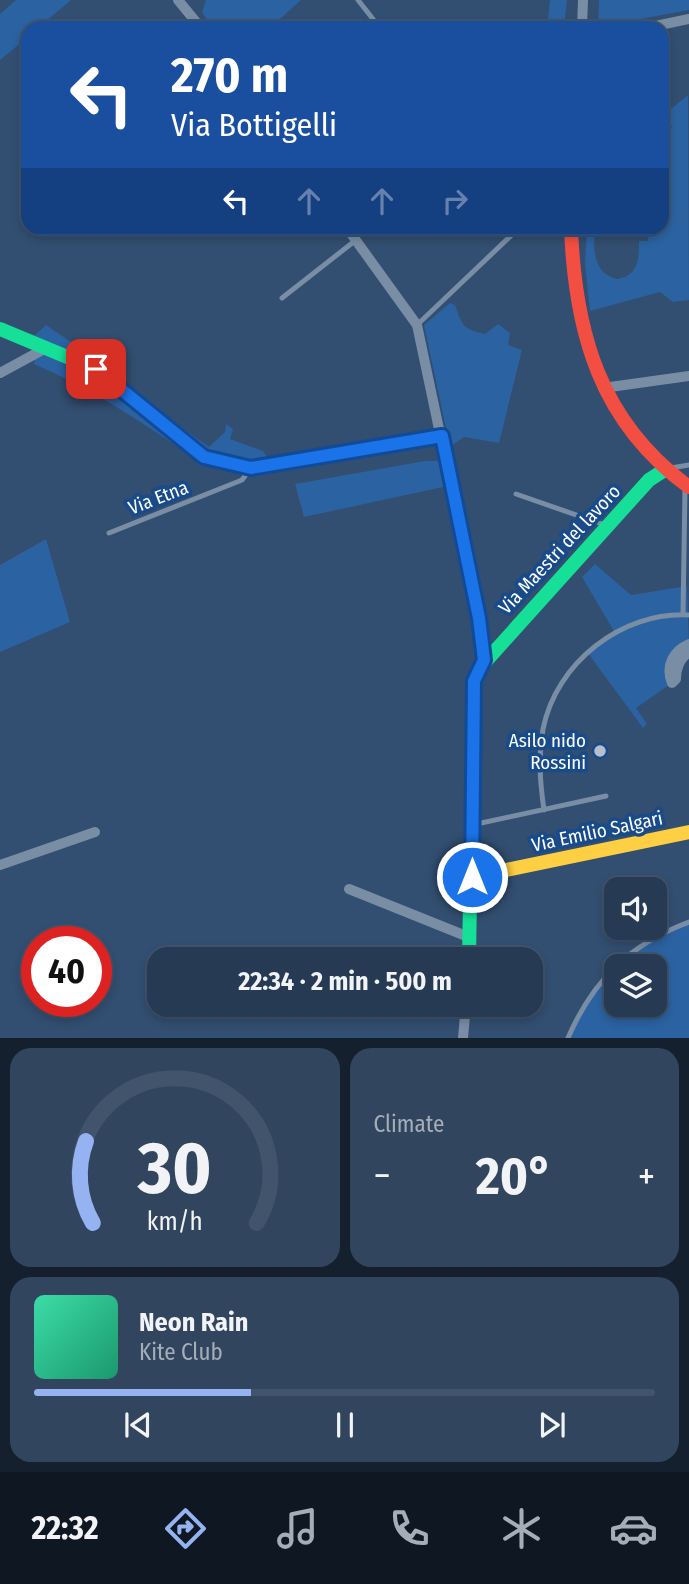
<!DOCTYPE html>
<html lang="en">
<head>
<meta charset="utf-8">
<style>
  :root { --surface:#263a54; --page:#32455e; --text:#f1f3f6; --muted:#a4adb8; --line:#42546b; --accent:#95b2f1 }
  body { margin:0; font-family:"Fira Sans Condensed",sans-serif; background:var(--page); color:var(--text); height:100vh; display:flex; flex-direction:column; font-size:26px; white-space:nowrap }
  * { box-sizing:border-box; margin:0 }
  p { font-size:23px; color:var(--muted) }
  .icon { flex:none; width:38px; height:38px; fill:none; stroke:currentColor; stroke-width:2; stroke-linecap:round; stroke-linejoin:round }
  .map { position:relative; height:1038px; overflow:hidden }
  .side { display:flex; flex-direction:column; gap:10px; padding:10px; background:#15202e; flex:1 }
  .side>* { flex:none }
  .guide { position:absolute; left:21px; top:21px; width:648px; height:214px; border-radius:21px; box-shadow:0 4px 10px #0003,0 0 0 2px var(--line); background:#1a4fa0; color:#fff; overflow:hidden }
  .buttons { position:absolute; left:604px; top:877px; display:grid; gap:14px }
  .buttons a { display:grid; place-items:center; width:63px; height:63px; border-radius:14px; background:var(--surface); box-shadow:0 4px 10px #0003,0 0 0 2px var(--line); font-size:35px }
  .speed { position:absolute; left:21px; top:926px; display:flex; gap:14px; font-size:35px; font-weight:700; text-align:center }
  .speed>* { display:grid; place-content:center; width:91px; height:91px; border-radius:50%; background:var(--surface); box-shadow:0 4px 10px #0003,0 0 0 2px var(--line); line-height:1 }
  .speed .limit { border:10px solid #d22; background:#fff; color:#111 }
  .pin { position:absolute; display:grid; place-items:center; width:60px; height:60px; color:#fff; margin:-30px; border-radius:14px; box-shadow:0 4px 10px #0006 }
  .me { position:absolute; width:77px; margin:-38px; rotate:0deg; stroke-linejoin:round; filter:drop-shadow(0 0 5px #0008) }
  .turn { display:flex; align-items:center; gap:24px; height:147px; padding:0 35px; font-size:32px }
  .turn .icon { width:91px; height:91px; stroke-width:2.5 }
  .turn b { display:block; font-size:49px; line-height:60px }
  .lanes { display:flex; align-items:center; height:66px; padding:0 35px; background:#0003; justify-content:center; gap:35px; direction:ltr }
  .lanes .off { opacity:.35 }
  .big { font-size:52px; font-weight:700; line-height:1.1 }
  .side .tile { flex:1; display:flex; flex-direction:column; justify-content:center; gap:10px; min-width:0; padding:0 24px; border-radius:21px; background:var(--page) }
  .side .dial { align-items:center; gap:0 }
  .dial svg { height:182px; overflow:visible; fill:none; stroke:var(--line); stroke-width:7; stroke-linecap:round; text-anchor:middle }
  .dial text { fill:var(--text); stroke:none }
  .song { display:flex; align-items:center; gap:21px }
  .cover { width:84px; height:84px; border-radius:10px; background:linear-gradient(135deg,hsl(160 70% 55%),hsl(160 70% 35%)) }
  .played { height:7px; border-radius:4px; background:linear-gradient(90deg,var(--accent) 35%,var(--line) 35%) }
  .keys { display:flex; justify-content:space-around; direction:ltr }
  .heat { display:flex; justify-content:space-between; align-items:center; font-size:38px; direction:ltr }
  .side .tiles { flex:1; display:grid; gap:10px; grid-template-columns:1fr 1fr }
  .tile:last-child { grid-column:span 2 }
  .trip { position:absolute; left:147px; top:947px; width:396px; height:70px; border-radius:21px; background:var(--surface); box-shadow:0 4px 10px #0003,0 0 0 2px var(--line); font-weight:700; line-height:70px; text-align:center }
  .tab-bar { display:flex; height:112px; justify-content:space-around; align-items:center; background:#0f1722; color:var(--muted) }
  .tab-bar .icon { width:49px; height:49px }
  .tab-bar .on { color:var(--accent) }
  .tab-bar b { font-size:32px; color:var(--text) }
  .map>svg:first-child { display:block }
</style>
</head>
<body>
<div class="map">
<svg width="689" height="1038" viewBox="0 0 689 1038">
  <rect width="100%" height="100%" fill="#324e70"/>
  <!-- green -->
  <path fill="#2b62a1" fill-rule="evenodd" d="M16,0h55l-33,28h-10v9l-28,23v-46z
    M206,0h95l-31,28h-58l-10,-16z
    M550,0h17l-3,28h-17z
    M599,0h90v10l-91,17z
    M688,95l1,205 -16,2 -13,-10 -70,19 -5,-47 2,-36h8c-2,20 -2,47 23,51 20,-4 21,-19 21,-38h9v-13h14v-65l10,-37 -8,-4 7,-13z
    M450,303l5,2c8,21 6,23 30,29l13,-10 12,9 -2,12 14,5 -23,93 -35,-6 -14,10 -26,-122z
    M46,325l50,34 -4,7 -58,-30z
    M46,349l50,22 101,89c-52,-36 -103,-70 -163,-96l1,-9z
    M149,404l60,43 16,-15 1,-8 7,5 -3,10 33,12 5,7 -11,7 -52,-11z
    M425,461h18l5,25 -144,31 -9,-33z
    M46,539l24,83 -70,30v-87z
    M595,564l36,31 56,-9 2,58 -17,39 -36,25 11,16 -4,4 -56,-76 28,-19 -33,-56z
    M689,922v116h-121c25,-59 62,-94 121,-116zM616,966h38v38h-38z"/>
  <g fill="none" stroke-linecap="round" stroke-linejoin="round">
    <!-- lane -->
    <path stroke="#798da5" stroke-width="5" d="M358,0l22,28
      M282,298l74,-58
      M417,325l102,-97
      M671,468l18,-3
      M516,494l89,31
      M109,533l133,-53 9,-12
      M683,615l2,-127
      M544,810c-4,-28 -6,-53 -1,-81 13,-66 79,-118 146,-114
      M472,825l134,-29
      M568,1038c25,-58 62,-94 121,-116"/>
    <!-- street -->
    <path stroke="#798da5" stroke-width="10" d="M178,0l23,28
      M582,28l1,-28
      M646,28l43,-9
      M347,228l70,97 62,293 5,42
      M0,373l46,-25
      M603,388l86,-12
      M689,644c-16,7 -24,22 -17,39l4,-4c0,-11 3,-20 13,-27
      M0,865l95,-33
      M349,889l122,49
      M463,1038l3,-34"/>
    <!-- fast -->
    <path stroke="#16e098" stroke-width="14" d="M0,329l96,40 108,88 48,11 190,-32
      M469,959l4,-246 4,-42 172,-191 17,-11"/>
    <!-- slow -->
    <path stroke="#ffcf43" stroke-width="14" d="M472,877l217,-45"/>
    <!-- jam -->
    <path stroke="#f24e42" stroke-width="14" d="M571,228c4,105 29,194 118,259"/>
  </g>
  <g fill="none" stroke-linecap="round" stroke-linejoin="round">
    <defs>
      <path id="route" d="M96,369l108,88 47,11 191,-32 37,182 5,42 -10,21 -2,196"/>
    </defs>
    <!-- route casing -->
    <use href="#route" stroke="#114b97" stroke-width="18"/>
    <!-- route -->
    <use href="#route" stroke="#1a73e8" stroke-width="12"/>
  </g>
  <!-- markers -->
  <circle fill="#b7c1cd" stroke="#174b8b" stroke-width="2.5" cx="600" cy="751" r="7"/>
  <g text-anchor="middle" stroke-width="7" stroke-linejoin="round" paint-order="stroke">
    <!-- street labels -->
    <g font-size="19" fill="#fff" stroke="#174b8b">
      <text transform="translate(158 497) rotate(-21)" y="7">Via Etna</text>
      <text transform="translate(559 549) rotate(-47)" y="7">Via Maestri del lavoro</text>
      <text transform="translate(597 831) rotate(-12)" y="7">Via Emilio Salgari</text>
    </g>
    <!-- poi labels -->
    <g font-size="19" fill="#fff" stroke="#174b8b" text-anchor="end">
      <text x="586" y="747">Asilo nido<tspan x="586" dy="22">Rossini</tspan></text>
    </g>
  </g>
</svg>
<div class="buttons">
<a><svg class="icon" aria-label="sound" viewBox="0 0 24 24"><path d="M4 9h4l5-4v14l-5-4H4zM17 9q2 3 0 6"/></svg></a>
<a><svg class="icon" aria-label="layers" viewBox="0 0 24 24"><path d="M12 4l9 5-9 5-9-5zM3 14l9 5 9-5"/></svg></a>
</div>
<div class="speed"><div class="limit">40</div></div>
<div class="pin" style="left:96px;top:369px;background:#d93025"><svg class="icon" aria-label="arrive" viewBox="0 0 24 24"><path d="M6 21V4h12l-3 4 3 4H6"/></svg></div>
<svg class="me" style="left:472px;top:877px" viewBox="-20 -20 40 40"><circle r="17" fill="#1a73e8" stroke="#fff" stroke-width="3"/><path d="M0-11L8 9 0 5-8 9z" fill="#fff"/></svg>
<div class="trip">22:34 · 2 min · 500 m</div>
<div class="guide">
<div class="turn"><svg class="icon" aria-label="left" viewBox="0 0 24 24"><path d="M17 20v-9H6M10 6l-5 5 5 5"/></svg><div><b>270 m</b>Via Bottigelli</div></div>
<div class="lanes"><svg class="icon" aria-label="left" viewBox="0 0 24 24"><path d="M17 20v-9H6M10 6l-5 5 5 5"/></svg><svg class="icon off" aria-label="ahead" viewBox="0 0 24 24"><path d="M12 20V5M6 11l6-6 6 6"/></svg><svg class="icon off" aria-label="ahead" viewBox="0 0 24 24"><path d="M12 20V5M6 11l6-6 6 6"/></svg><svg class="icon off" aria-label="right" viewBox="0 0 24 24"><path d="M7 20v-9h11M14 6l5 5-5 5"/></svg></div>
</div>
</div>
<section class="side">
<div class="tiles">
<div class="tile dial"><svg viewBox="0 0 100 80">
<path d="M14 69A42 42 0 1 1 86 69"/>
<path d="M14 69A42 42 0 0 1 11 33" stroke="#95b2f1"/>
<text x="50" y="56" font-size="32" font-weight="700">30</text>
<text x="50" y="72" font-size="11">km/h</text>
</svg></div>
<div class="tile"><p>Climate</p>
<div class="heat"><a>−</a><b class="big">20°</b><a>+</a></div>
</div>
<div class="tile">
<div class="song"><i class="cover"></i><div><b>Neon Rain</b><p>Kite Club</p></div></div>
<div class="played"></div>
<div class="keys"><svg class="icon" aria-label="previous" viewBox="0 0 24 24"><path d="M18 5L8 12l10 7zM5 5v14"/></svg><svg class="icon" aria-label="pause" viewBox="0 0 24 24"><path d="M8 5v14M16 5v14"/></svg><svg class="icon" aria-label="next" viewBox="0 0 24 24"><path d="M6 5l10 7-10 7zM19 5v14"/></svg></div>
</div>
</div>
</section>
<nav class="tab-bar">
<b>22:32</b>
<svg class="icon on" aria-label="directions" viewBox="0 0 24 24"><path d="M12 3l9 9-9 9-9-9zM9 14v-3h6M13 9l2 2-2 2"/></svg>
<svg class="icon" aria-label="music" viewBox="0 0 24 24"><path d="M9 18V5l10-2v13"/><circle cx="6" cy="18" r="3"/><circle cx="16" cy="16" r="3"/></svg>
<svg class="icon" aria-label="phone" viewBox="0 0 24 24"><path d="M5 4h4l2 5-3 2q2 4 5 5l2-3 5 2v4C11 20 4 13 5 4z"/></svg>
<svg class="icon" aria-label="climate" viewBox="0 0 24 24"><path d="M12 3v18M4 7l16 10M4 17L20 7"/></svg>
<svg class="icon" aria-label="car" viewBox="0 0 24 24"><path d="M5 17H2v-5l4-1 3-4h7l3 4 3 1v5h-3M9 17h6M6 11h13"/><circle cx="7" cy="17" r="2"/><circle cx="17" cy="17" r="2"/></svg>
</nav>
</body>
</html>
